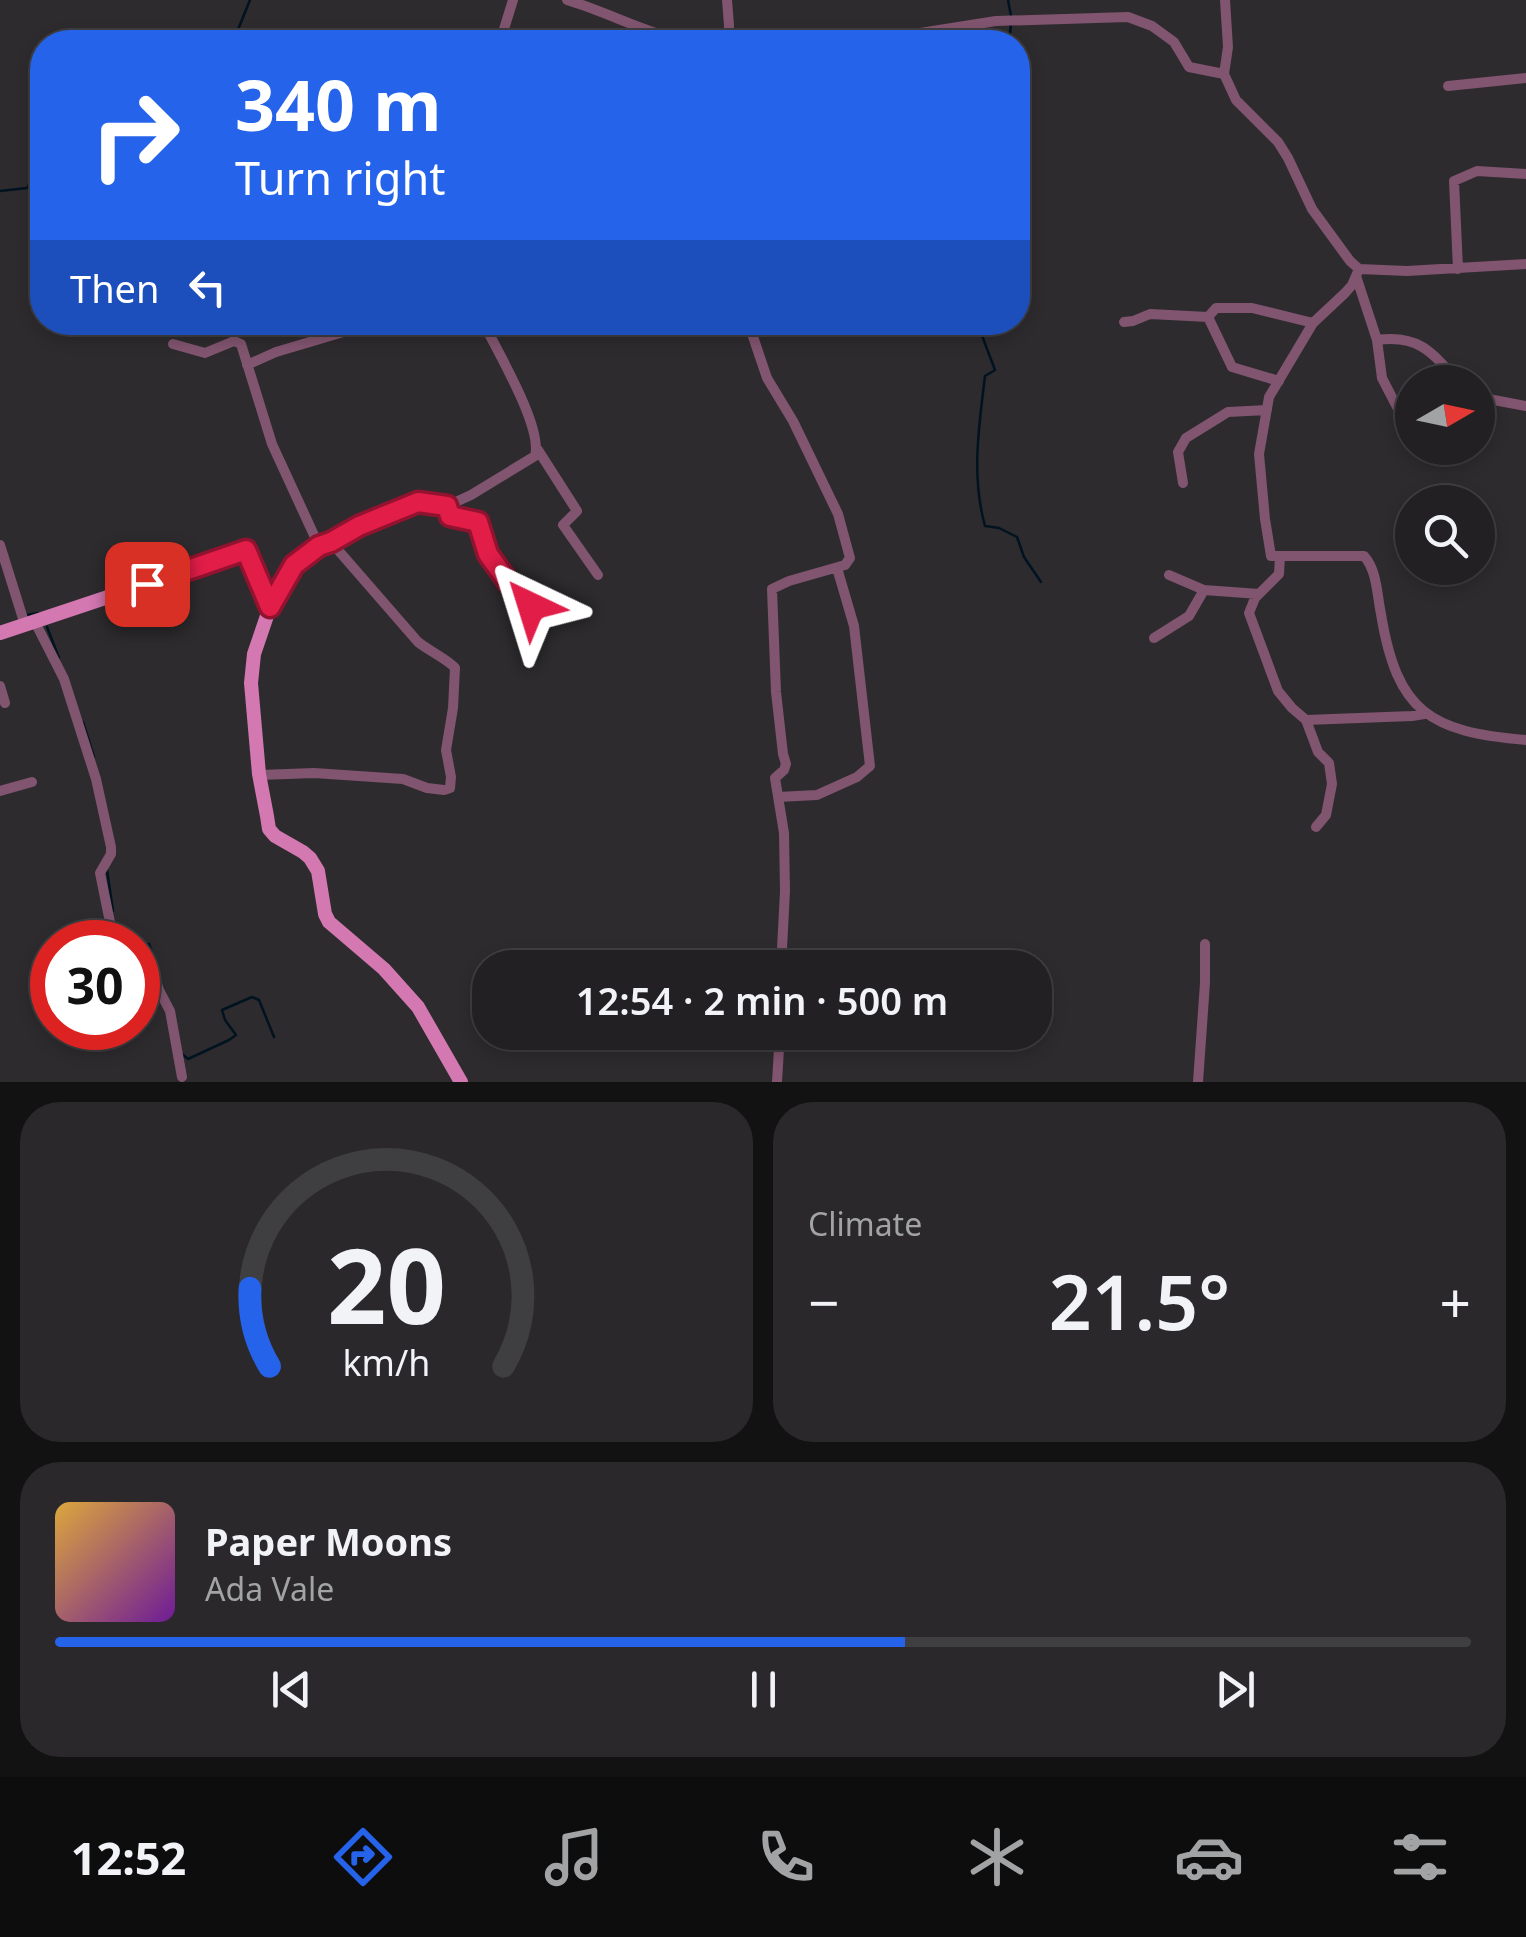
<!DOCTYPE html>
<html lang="en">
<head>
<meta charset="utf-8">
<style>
  :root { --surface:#222022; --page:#2a282a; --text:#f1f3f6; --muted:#a2a3a5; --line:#3f3e40; --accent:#2563eb }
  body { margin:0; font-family:"Noto Sans",sans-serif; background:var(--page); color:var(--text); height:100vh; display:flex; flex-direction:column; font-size:38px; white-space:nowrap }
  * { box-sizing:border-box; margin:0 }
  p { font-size:32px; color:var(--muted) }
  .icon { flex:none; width:55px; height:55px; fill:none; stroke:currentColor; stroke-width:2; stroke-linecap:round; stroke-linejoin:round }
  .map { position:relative; height:1082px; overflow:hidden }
  .panel { display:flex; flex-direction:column; gap:20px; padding:20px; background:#131213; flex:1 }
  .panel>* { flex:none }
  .top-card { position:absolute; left:30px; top:30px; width:1000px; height:305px; border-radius:40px; box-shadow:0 5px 15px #0003,0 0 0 2px var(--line); background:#2563eb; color:#fff; overflow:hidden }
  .needle { width:65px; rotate:81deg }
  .controls { position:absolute; left:1395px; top:365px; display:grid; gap:20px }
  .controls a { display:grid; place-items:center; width:100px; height:100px; border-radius:50%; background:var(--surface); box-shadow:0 5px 15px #0003,0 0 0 2px var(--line); font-size:50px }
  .speed { position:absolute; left:30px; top:920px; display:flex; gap:20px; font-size:50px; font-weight:700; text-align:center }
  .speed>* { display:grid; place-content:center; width:130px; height:130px; border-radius:50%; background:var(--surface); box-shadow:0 5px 15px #0003,0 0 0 2px var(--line); line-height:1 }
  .speed .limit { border:15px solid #d22; background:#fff; color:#111 }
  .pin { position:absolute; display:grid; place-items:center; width:85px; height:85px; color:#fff; margin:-42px; border-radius:20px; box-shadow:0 5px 15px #0006 }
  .me { position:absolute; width:110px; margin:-55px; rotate:319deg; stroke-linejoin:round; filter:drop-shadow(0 0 8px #0008) }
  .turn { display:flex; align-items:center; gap:35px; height:210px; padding:0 40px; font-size:45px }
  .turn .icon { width:130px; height:130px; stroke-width:2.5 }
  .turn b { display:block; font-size:70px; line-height:85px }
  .then { display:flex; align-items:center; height:95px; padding:0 40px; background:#0003; gap:20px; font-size:38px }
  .big { font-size:75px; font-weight:600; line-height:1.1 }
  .panel .tile { flex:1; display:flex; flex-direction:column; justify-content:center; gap:15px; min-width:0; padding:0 35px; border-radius:40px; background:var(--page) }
  .panel .dial { align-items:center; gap:0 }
  .dial svg { height:260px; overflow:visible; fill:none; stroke:var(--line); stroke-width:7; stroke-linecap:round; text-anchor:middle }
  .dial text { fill:var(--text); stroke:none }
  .song { display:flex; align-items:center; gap:30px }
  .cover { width:120px; height:120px; border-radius:15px; background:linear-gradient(135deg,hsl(40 70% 55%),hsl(280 70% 35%)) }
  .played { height:10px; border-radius:5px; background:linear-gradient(90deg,var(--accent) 60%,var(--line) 60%) }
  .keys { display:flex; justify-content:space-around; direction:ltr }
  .heat { display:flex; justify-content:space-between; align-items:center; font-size:55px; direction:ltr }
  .panel .tiles { flex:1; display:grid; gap:20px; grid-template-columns:1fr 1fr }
  .tile:last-child { grid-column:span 2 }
  .trip { position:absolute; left:472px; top:950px; width:580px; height:100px; border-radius:40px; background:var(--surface); box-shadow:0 5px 15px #0003,0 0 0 2px var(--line); font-weight:600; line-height:100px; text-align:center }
  .tabs { display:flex; height:160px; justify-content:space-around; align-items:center; background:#0e0d0e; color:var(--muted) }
  .tabs .icon { width:70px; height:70px }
  .tabs .current { color:var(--accent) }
  .tabs b { font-size:45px; color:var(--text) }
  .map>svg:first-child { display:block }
</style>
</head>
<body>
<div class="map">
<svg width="1526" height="1082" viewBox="0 0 1526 1082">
  <rect width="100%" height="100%" fill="#2d2b2e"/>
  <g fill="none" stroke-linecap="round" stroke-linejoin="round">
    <!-- stream -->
    <path stroke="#011320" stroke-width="2.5" d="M1008,0l3,16
      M233,42l17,-42
      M1009,42l2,-18
      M0,191l27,-3 15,-26
      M1018,205l8,6 -8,22
      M980,322l-2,3 17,45 -10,6c-6,50 -14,100 0,150l14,2 18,9 7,20 17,25
      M27,615l11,-2
      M47,627l12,31
      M83,722l11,35
      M107,870l6,41
      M115,924l6,18
      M139,945l10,-1 10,31
      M182,1054l6,5 41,-19 7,-5 -11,-15 -3,-10 30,-13 7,3 15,37"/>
    <!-- minor -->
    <path stroke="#81546f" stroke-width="10" d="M567,0c40,12 77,32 118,42
      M727,0l2,25 -1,17
      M500,42l13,-42
      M888,42l26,-8 82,-13 132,-4 24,9 22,16 15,25 35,7 12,26 42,42 10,16 24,51 38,52 9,8 48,2 119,-7
      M1224,74l4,-27 -3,-47
      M1448,86l78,-8
      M1359,269l-7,16 -7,8 -32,30 -44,74 -10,57 6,65 6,37h93c13,14 13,39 17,58 16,98 49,118 145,126
      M1458,269l-4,-88 23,-10 49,3
      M1356,276l21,64c42,-6 56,13 81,42
      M1208,317l24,50 47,14
      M748,322l19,56 26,43 45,93 12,44 -5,7 -56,16 -17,8 4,103 7,62 3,10 -2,6 -9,8 9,55 1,58 -4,77
      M1124,322l9,-1 17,-7 58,3 8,-9h36l61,15
      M1377,340l5,38 30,58
      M173,344l32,9 29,-12 7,3 31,100 47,102
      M247,365l29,-13 101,-30
      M1478,397l48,9
      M538,450l39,61 -14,14 35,50
      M1183,483l-5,-31 8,-14 42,-26 39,-2
      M447,506l3,10 27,6 12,32 19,28 23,23
      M0,545l25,80
      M1280,556l-1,18 -24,24 -6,15 29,78 14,17 14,12 12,32 11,11 3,21 -6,31 -10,12
      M1169,575l35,15 55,4
      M270,607l24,-42 25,-19 12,-4 28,-16 59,-24 29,4 24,-11 64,-39c8,-29 -38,-105 -52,-134
      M35,622l29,57 32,100 15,68v7l-11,19 14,69
      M1154,638l35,-22 15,-26
      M0,686l5,17
      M1306,720l106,-4 12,-2
      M260,775l54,-2 89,6 24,9 17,2 6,-2 1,-11 -5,-27 7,-42 2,-40c-5,-7 -27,-18 -37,-26l-87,-100
      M0,791l32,-9
      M778,797l39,-2 40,-18 13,-11 -16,-140 -17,-58
      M138,950l8,3 13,37 11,21 12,66
      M777,1082l3,-50
      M1198,1082l7,-99v-39"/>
    <!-- major -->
    <path stroke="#d378b1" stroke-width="14" d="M0,633l246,-82 24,56 -16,47 -3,29 8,91 8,42 2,13 6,7 28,16 7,6 8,13 7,43 4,8 55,47 34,38 43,75"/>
  </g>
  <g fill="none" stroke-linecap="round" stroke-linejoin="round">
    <defs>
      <path id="route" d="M147,584l99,-34 24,57 24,-42 25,-19 12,-4 28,-16 59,-24 29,4 3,10 28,6 10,32 20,28 23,24"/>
    </defs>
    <!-- route casing -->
    <use href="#route" stroke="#92132f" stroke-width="25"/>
    <!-- route -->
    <use href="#route" stroke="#e11d48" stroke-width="18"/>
  </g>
</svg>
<div class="controls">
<a><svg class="needle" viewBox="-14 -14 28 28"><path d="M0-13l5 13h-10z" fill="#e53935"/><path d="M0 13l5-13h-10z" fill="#a2a3a5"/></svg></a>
<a><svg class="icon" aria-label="search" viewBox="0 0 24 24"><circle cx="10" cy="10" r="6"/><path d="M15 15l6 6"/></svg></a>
</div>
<div class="speed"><div class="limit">30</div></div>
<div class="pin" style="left:147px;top:584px;background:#d93025"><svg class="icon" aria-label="arrive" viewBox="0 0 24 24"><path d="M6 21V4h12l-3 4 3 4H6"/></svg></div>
<svg class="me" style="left:531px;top:606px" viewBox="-20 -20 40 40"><path d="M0-17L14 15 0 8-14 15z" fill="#e11d48" stroke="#fff" stroke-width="4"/></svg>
<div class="trip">12:54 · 2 min · 500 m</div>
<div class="top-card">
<div class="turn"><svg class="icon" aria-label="right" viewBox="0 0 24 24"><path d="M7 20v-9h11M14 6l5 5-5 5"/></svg><div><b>340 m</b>Turn right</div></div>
<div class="then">Then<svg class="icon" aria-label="left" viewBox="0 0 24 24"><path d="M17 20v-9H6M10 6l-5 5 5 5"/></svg></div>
</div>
</div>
<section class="panel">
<div class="tiles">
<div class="tile dial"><svg viewBox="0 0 100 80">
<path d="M14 69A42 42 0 1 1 86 69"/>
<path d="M14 69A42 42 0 0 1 8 45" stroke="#2563eb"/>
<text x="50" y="56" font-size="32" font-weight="700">20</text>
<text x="50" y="72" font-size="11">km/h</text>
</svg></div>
<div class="tile"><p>Climate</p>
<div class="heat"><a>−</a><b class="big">21.5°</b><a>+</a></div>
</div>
<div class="tile">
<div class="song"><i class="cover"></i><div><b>Paper Moons</b><p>Ada Vale</p></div></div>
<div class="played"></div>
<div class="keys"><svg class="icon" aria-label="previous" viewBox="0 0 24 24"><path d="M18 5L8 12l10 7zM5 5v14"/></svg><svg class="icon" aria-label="pause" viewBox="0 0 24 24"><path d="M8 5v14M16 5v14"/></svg><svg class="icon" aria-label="next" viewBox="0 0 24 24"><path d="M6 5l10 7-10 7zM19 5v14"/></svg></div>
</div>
</div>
</section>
<nav class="tabs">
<b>12:52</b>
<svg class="icon current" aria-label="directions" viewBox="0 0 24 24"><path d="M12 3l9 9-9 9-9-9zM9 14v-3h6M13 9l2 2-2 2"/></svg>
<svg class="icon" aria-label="music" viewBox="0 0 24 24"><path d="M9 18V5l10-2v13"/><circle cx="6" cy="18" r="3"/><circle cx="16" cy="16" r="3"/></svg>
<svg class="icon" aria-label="phone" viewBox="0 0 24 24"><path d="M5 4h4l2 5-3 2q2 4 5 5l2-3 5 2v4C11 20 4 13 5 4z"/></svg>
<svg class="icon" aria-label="climate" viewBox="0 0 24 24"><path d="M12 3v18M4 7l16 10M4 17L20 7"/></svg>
<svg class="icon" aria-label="car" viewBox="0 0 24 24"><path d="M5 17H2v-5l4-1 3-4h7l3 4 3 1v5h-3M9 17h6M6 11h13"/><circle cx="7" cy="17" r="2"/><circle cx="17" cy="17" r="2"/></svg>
<svg class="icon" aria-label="filters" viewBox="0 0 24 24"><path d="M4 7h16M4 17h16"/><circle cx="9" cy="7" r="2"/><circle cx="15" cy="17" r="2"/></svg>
</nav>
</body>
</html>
